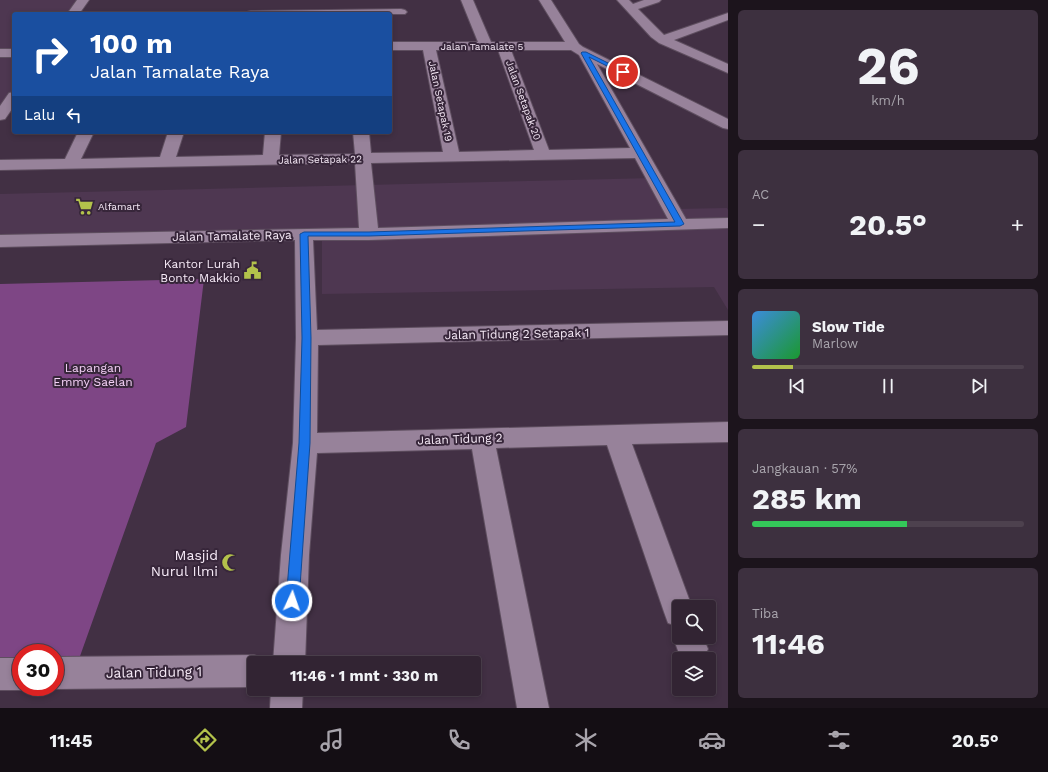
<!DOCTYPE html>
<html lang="id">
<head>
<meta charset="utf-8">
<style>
  :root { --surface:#322433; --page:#3d303f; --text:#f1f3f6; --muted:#a8a4ac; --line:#4d414e; --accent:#b3c24b }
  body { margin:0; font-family:"Work Sans",sans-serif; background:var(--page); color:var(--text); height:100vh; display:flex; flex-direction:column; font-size:15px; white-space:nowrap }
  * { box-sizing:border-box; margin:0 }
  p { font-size:13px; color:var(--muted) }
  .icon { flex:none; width:22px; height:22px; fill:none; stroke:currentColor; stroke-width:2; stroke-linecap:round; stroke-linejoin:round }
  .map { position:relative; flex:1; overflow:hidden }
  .sheet { display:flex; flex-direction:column; gap:10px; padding:10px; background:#1c141c; width:320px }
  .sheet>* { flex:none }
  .banner { position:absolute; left:12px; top:12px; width:380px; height:122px; border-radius:4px; box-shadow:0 2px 6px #0003,0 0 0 1px var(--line); background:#1a4fa0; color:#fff; overflow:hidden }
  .buttons { position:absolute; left:672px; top:600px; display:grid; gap:8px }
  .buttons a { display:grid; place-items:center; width:44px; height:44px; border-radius:4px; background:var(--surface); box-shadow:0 2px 6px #0003,0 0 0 1px var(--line); font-size:20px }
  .speed { position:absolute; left:12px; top:644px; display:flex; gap:8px; font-size:20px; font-weight:700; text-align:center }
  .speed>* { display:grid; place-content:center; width:52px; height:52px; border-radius:50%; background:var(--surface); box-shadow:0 2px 6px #0003,0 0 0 1px var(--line); line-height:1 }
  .speed .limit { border:6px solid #d22; background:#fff; color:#111 }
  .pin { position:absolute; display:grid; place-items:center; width:34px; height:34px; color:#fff; margin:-17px; border:2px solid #fff; border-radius:50%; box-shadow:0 1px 4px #0007 }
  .me { position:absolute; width:44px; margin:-22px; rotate:3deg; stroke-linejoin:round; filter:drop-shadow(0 0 3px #0008) }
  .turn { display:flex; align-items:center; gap:14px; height:84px; padding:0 12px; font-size:18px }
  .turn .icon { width:52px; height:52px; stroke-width:2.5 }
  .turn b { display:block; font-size:28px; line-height:34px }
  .then { display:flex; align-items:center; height:38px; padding:0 12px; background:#0003; gap:8px; font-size:15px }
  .big { font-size:30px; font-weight:700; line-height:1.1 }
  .sheet .tile { flex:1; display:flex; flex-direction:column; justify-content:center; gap:6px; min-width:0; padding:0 14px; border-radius:6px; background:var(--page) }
  .sheet .dial { align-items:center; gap:0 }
  .dial b { font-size:52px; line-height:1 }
  .song { display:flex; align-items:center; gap:12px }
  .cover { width:48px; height:48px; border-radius:6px; background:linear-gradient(135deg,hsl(210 70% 55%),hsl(130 70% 35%)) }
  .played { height:4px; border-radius:2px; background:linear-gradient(90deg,var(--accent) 15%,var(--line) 15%) }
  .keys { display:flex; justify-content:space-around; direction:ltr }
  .heat { display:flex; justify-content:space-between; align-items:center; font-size:22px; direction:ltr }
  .charge { height:6px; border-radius:3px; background:linear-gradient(90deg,#34c759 57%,var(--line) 0) }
  .trip { position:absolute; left:247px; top:656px; width:234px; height:40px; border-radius:4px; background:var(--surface); box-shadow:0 2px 6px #0003,0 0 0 1px var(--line); font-weight:700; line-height:40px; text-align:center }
  .tabs { display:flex; height:64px; justify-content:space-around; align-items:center; background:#140e14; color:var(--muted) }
  .tabs .icon { width:28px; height:28px }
  .tabs .on { color:var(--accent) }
  .tabs b { font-size:18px; color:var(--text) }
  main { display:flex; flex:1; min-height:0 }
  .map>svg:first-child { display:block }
</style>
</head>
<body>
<main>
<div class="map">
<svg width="728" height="708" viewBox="0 0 728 708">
  <rect width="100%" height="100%" fill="#423044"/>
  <!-- built -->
  <path fill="#4e3751" d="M0,0h82l-10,14h-58v85l-14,21z
    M654,178l21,31 52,-1 1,2v100l-14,-23 -392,7v-61l-322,3v-42z"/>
  <!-- green -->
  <path fill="#7e4685" d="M204,279l-18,148 -30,16 -82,230h-19v-20h-34v21h-21v-390z"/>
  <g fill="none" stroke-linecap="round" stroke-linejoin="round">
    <defs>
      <path id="minor" d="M77,0h12l-10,14h-12z
        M461,0h12l18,42h74l-26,-42h12l28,44 4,3 145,72v10l-5,-1 -126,-64 89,155 42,-1v10l-359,12h-56l4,90 411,-9v14l-410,10 -1,88 411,-11v20l-96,2 60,163h-13v30h24l5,12 -5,10h-22l-8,-22 4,-11 -9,-3 -4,-11 -57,-167 -111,3 53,260h-32l-45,-259 -155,4 -8,102 -4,108h-32l8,-108 12,-112 3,-105 -1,-98 -295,7v-12l359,-7 -4,-65 -355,7v-10l65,-1 13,-27h16l-13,27 79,-2 8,-25h16l-8,25 87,-2 2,-23h16l-2,23 76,-1 -2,-22h16l2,21 72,-1 -20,-102h-33v-8h88zM436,50h62l36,100 -75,2zM511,50h60l8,5 51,93 -81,2zM635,158l33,61 -290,9 -7,-65z
        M617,0h12l4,4 11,-4h17l-2,2 -21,7 26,26 64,-22v7l-54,20 54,24v9l-69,-30 -8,-6z
        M401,9l4,1 2,2 -2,2h-160l2,-2 4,-1z
        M0,49h14v8h-14z
        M14,92v14l-9,13 -5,1v-14l9,-13z
        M254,655l11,5 2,3h-13v24l-199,2 -5,-2h5v-30z
        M0,658h21v29h7l-7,3h-21z
        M271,689h32l-1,19h-32z"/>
    </defs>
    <!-- minor casing -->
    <use href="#minor" stroke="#5e4e5f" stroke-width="2"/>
    <!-- minor -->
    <use href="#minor" fill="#97829a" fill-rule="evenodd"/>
  </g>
  <!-- route -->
  <path fill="#1a73e8" stroke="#114b97" d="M582,52h4l40,20 -5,1 -32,-16 95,167 -4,2 -311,10h-61l3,102 -1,105 -11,158 -2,4 -5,2 -4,-2 -2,-4 13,-158 3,-105 -2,-104 4,-2h65l306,-10 -94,-169z"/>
  <!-- icons -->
  <defs>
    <symbol id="supermarket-bare" viewBox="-9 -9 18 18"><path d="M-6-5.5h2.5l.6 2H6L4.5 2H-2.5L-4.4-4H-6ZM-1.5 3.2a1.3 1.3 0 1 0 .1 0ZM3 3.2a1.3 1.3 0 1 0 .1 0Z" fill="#b3c24b" stroke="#37263a" stroke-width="2.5" paint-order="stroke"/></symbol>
    <symbol id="civic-bare" viewBox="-9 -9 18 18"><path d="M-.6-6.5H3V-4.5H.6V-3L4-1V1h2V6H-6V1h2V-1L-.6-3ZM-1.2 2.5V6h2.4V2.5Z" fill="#b3c24b" stroke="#37263a" stroke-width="2.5" paint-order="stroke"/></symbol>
    <symbol id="mosque-bare" viewBox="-9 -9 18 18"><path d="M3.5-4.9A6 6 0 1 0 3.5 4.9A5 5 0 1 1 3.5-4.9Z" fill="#b3c24b" stroke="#37263a" stroke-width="2.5" paint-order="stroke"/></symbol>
  </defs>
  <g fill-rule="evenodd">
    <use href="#supermarket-bare" x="72" y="194" width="25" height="25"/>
    <use href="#civic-bare" x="240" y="258" width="25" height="25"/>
    <use href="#mosque-bare" x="218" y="550" width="25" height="25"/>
  </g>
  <g text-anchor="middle" stroke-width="4" stroke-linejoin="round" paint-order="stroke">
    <!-- far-street labels -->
    <g font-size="10" fill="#f6eaf7" stroke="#37263a">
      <text x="482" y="50">Jalan Tamalate 5</text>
      <text transform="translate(524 100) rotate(70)" y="4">Jalan Setapak 20</text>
      <text transform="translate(441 101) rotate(78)" y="4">Jalan Setapak 19</text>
      <text transform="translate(320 159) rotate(-1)" y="4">Jalan Setapak 22</text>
    </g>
    <!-- far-poi labels -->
    <g font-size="10" fill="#f6eaf7" stroke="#37263a" text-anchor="start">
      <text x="98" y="210">Alfamart</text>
    </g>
    <!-- street labels -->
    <g font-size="12" fill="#f6eaf7" stroke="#37263a">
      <text transform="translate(232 236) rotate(-1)" y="4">Jalan Tamalate Raya</text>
      <text transform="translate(517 334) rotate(-1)" y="4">Jalan Tidung 2 Setapak 1</text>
      <text transform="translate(460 439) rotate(-2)" y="4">Jalan Tidung 2</text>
    </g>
    <!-- poi labels -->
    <g font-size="12" fill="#f6eaf7" stroke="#37263a" text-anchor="end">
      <text x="240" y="268">Kantor Lurah<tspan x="240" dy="14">Bonto Makkio</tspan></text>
    </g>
    <!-- park labels -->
    <g font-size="12" fill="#f4d1f7" stroke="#37263a">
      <text x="93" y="372">Lapangan<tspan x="93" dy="14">Emmy Saelan</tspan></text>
    </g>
    <!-- near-poi labels -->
    <g font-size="14" fill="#f6eaf7" stroke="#37263a" text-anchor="end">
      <text x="218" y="560">Masjid<tspan x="218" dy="16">Nurul Ilmi</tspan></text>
    </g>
    <!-- near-street labels -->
    <g font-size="14" fill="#f6eaf7" stroke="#37263a">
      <text transform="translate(154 672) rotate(-1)" y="5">Jalan Tidung 1</text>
    </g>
  </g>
</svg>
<div class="buttons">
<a><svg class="icon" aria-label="search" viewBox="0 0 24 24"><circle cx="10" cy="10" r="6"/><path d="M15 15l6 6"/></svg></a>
<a><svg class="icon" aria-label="layers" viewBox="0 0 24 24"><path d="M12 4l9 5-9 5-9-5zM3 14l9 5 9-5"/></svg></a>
</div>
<div class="speed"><div class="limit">30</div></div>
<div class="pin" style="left:623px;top:72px;background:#d93025"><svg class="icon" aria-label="arrive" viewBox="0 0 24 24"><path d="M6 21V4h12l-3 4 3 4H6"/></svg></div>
<svg class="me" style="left:292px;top:601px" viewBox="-20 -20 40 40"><circle r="17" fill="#1a73e8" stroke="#fff" stroke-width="3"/><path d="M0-11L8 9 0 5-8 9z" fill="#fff"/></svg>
<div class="trip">11:46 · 1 mnt · 330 m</div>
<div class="banner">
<div class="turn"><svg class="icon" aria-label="right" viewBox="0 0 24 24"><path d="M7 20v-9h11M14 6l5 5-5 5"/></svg><div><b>100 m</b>Jalan Tamalate Raya</div></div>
<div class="then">Lalu<svg class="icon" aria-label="left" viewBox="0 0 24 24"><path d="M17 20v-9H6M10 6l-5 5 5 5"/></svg></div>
</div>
</div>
<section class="sheet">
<div class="tile dial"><b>26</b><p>km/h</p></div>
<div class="tile"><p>AC</p>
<div class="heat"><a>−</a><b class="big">20.5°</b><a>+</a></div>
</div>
<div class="tile">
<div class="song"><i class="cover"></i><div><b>Slow Tide</b><p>Marlow</p></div></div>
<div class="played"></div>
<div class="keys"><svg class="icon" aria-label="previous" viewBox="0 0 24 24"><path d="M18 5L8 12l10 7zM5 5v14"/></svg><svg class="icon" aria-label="pause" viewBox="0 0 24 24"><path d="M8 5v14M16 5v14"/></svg><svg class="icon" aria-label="next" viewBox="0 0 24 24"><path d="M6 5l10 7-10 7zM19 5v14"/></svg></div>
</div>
<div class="tile"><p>Jangkauan · 57%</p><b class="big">285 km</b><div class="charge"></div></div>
<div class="tile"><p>Tiba</p><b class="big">11:46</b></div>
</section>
</main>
<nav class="tabs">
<b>11:45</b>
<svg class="icon on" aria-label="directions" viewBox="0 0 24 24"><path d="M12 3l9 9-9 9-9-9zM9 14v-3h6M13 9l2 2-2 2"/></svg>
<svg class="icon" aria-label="music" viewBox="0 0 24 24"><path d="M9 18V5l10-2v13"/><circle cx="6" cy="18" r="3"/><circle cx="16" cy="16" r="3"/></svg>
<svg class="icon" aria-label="phone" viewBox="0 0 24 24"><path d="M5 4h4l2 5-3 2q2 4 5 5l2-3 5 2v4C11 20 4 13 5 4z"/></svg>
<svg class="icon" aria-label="climate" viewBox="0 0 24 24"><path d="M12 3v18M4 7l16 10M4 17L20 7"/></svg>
<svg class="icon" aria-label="car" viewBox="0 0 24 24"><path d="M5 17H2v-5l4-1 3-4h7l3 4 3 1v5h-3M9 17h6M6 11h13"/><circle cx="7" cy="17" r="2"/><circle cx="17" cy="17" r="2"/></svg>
<svg class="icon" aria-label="filters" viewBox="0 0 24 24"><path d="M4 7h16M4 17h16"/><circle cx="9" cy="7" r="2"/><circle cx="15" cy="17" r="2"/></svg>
<b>20.5°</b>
</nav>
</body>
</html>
